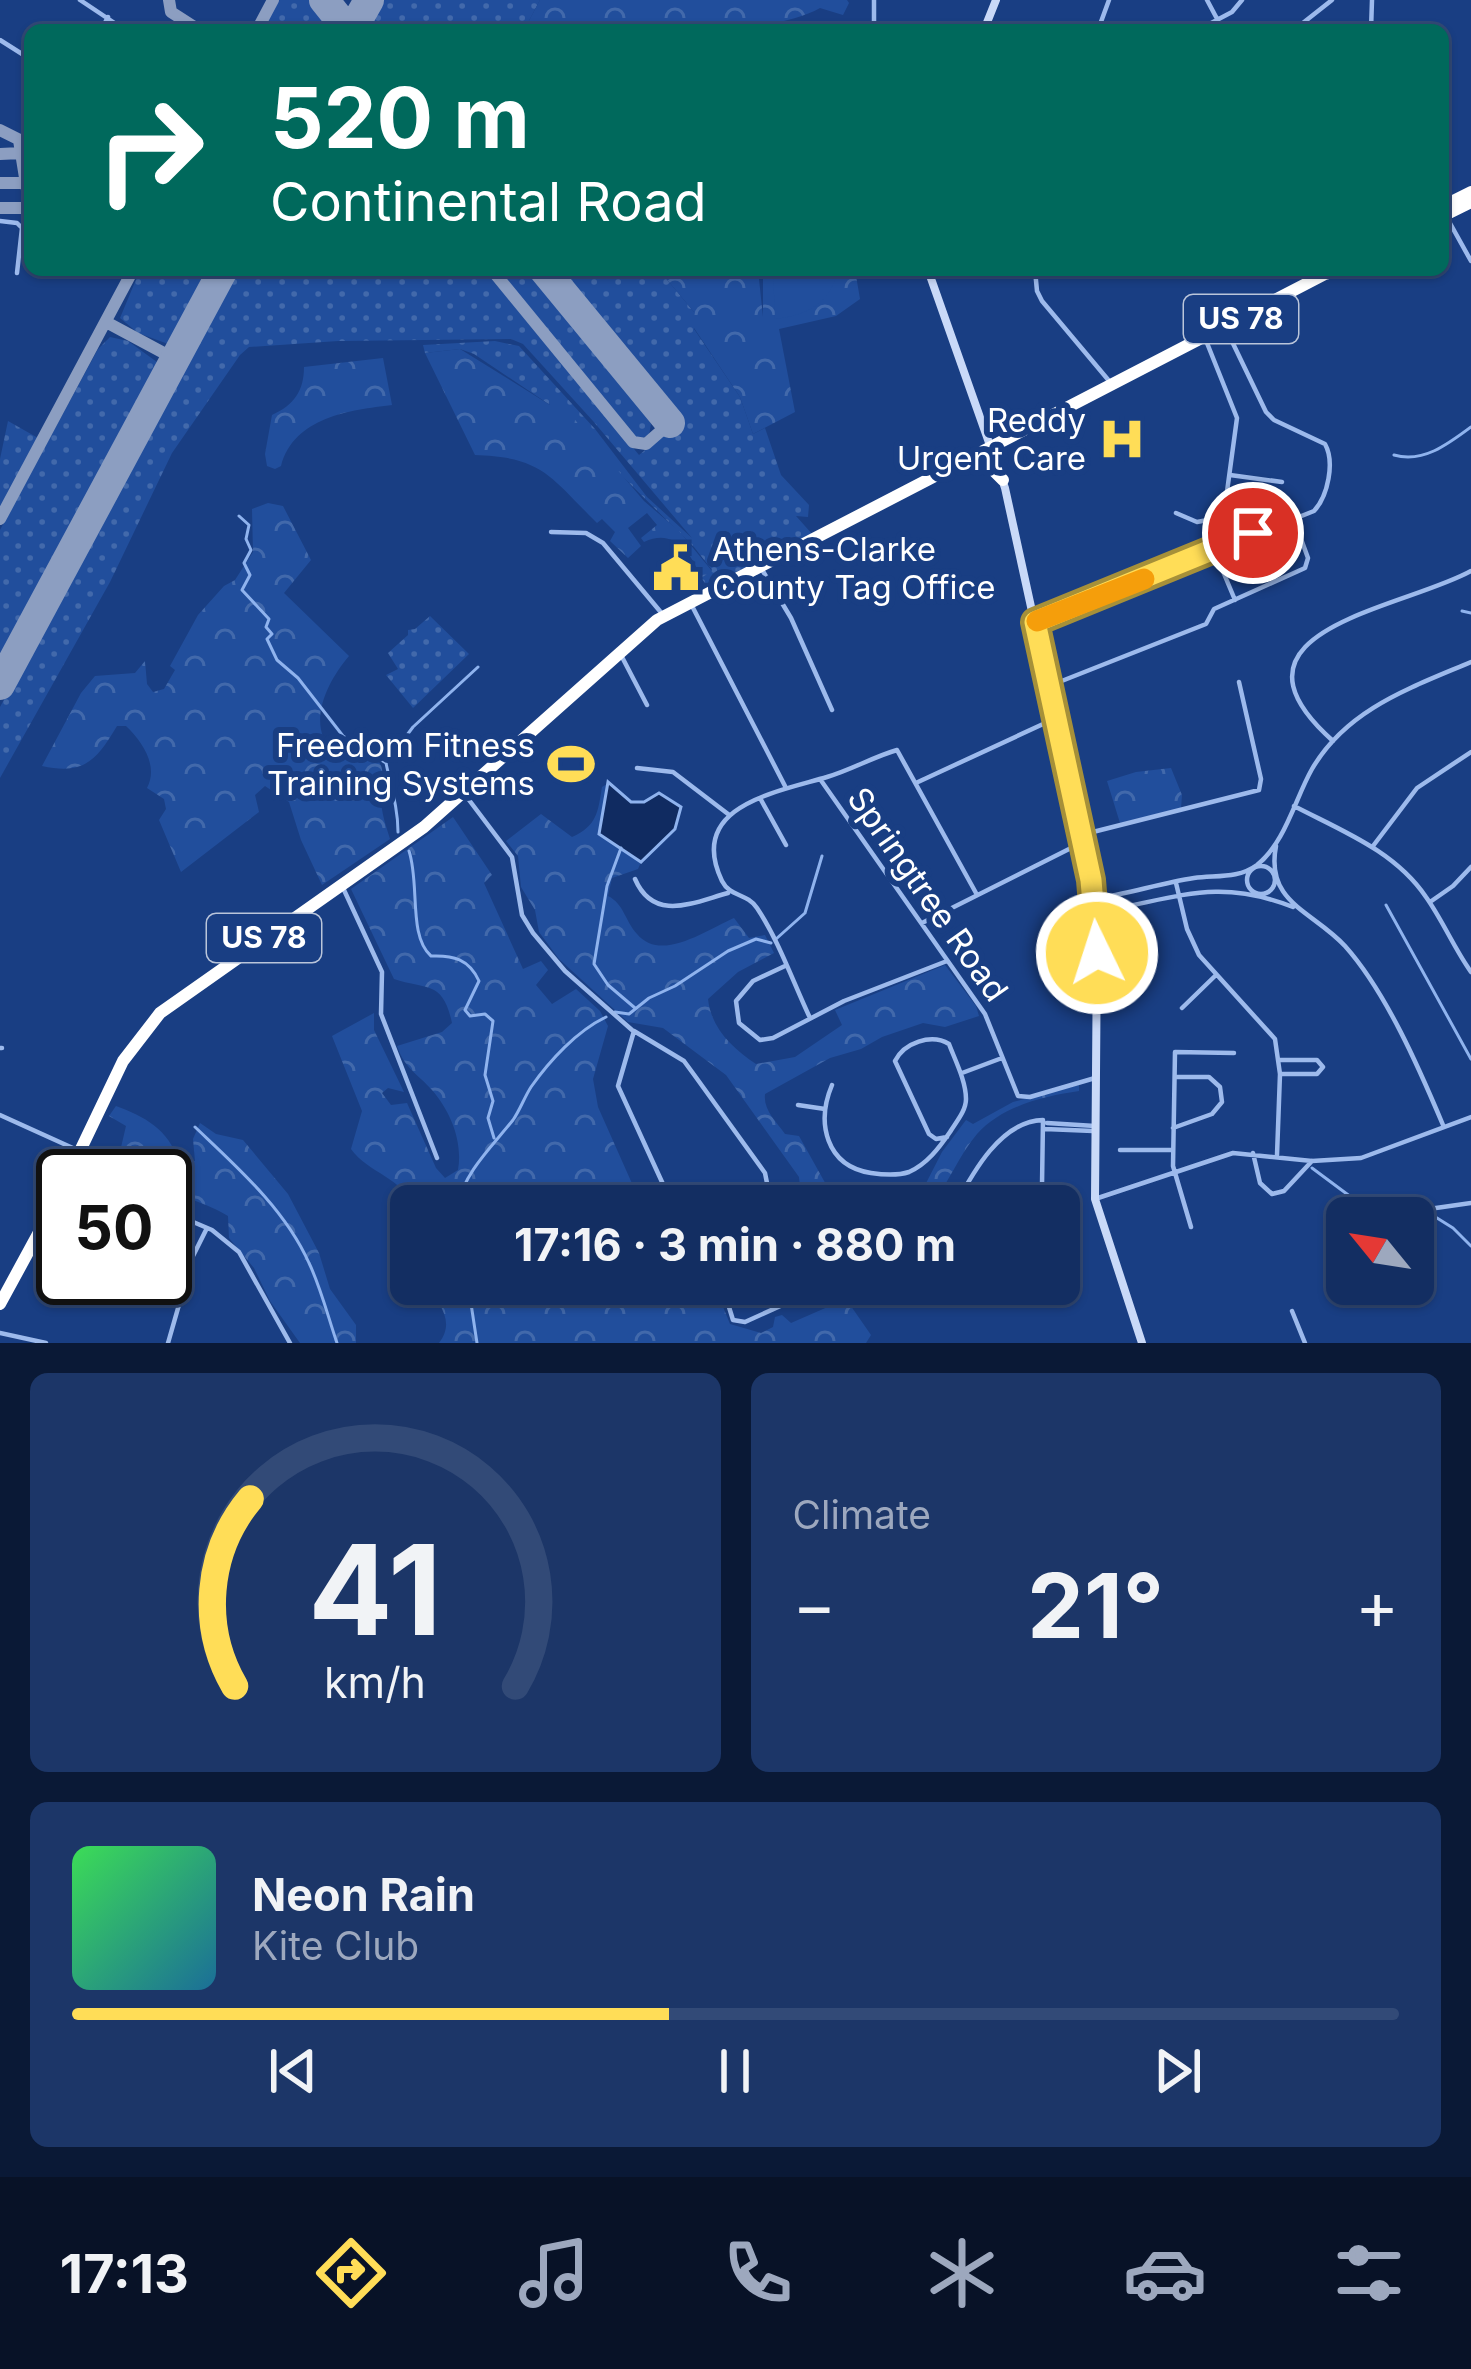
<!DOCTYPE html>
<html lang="en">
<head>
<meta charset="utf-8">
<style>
  :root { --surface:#132e62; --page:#1c3668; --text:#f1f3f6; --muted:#9da8be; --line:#324a77; --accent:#ffdd57 }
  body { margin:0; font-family:Inter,sans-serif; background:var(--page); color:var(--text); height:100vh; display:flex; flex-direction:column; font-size:45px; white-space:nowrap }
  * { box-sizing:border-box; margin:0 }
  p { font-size:39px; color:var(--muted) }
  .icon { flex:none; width:66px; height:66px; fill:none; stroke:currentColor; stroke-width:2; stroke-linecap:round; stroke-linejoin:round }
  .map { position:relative; height:1343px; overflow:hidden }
  .details { display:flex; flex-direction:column; gap:30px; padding:30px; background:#0a1936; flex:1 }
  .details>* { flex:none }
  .banner { position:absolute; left:24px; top:24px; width:1425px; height:252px; border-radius:18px; box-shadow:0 3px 9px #0004,0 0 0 3px var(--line); background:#00695c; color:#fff; overflow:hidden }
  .needle { width:78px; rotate:300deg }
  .tools { position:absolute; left:1326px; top:1197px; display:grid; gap:24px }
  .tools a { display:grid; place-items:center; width:108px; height:108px; border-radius:18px; background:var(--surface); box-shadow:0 3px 9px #0004,0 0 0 3px var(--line); font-size:60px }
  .speed { position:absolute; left:36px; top:1149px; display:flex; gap:24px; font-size:60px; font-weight:700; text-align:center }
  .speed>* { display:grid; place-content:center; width:156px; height:156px; border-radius:50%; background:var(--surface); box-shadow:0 3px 9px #0004,0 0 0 3px var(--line); line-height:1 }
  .speed .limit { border:6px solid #111; border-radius:18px; background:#fff; color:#111 }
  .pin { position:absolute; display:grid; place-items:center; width:102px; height:102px; color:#fff; margin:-51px; border:6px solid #fff; border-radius:50%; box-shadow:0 3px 12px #0007 }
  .me { position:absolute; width:132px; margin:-66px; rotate:356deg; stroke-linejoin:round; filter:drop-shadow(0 0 9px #0008) }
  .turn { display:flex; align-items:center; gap:42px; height:252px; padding:0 48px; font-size:54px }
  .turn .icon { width:156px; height:156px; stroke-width:2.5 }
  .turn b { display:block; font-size:84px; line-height:102px }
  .big { font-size:90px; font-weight:700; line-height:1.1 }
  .details .widget { flex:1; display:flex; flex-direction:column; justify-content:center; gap:18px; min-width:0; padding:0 42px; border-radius:18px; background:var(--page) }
  .details .dial { align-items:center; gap:0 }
  .dial svg { height:312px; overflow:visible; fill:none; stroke:var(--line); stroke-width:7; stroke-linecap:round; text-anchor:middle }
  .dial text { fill:var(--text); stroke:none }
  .song { display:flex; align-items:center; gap:36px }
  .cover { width:144px; height:144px; border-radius:18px; background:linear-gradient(135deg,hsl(130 70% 55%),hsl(200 70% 35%)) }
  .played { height:12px; border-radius:6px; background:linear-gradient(90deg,var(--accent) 45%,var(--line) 45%) }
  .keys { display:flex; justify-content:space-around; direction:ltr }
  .heat { display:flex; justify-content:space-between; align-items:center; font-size:66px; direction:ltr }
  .details .tiles { flex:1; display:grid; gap:30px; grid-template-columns:1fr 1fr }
  .widget:last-child { grid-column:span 2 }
  .trip { position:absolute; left:390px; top:1185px; width:690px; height:120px; border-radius:18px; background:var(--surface); box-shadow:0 3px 9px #0004,0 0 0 3px var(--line); font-weight:700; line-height:120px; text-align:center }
  .dock { display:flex; height:192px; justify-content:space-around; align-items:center; background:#081227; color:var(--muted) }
  .dock .icon { width:84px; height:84px }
  .dock .current { color:var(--accent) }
  .dock b { font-size:54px; color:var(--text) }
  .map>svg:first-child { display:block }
</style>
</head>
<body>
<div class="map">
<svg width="1471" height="1343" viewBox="0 0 1471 1343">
  <defs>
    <pattern id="grass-dots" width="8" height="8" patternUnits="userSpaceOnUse" patternTransform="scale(3)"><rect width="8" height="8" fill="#214e9c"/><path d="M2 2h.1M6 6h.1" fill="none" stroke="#4269ab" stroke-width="1.8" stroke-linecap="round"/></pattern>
    <pattern id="forest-crowns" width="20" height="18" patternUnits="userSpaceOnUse" patternTransform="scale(3)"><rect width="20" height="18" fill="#214e9c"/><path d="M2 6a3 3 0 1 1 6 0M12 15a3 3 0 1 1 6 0" fill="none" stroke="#4269ab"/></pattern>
  </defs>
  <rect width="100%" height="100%" fill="#193e83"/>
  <!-- grass -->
  <path fill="url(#grass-dots)" d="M279,0h31l24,30h-71z
    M381,0h159l-16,30h-160z
    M140,270h72l-41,75 -33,-12 -18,-15z
    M235,270h252l152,185 44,-36 -127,-149h103l35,42v17l46,68 13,37 12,-6 16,47 28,30 -1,12 -12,-1 17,19 -98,47 -10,1 -4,-5 11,-8 -18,-23 -144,-142 -76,-51 -14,-5 -35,4 -2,-8 72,-4 24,5 76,83 52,68 45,41 -99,-117 -70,-77 -12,-5 -173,2 -89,6 -9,8 -68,98 -62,129 -110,196v-71z
    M498,270h34l101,124 18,30 -2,11 -9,4 -8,-4z
    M110,337l18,4 33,24 -161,299v-134l98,-181z
    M8,421l30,17 -38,70v-49z
    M430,616l39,38 -56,54 -27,-33 12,-6 -10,-16 20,-18v-5l7,-1z"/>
  <!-- forest -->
  <path fill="url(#forest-crowns)" d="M540,0h307l2,3 -6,12 -23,-7c-60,34 -222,22 -296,22z
    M659,270h99l5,47v-47h92l5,29 -24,17 -57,13 16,83 -42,22 -13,-37 -46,-69v-16z
    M460,349l90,56 9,-4 85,100 35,30 33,40 -11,7c-10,-26 -27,-50 -57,-36l-3,-4 16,-13 -10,-12 -19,15 13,18 -13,12 -18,-17 5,-9 -13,-13 -5,4c-46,-45 -53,-66 -122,-68l-50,-102z
    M383,358l9,47c-42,5 -98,12 -111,61l-6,3 -8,-3 -2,-12 7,-39c22,-10 32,-24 32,-48z
    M268,503l15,3 28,54 -27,33 65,63c-22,26 -44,69 -15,97l27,-8c29,23 20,22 20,53 0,14 5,28 9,41l-68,46 -21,-45 -12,-38 -24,-16 -10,9 4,17 -78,60 -22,-52 7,-11 -2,-10 -17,-11c12,-22 -5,-47 -21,-62h-9c-21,35 -33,49 -75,40l39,-73 14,-17 40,-3 10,-12 2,23 6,8 11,-3 11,-19 -5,-4 28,-51 26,-29 11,-6 18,-28 -1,-43z
    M1171,768l11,27 -1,13 -61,15 -13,-42 29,-9z
    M607,784l-8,50 42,28 -3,7 -26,9 -4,18c16,8 17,25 29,38 24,29 69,-4 97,-16l15,20 16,-3 9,18 -36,19 -30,27c3,29 24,49 48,65l39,-7 47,-32 -7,-15 110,-45 31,41 3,10 -34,11 -22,-4 -41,14 -21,12 -31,9 -65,36c-2,16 11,27 20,40l14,2 39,70h-36l-3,-29 -73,-102 -63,-47 -35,-6 -69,-63 -20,-27 -4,-22 -14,-23 -3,-31 -12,-15 35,-27 31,23c25,-11 26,-25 30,-50z
    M453,817l39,58 -8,8 39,86 18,-8 7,9 -12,15 16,19 24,-15 24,22 8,15 -15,53 5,28 44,99h-229c-10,-28 -45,-33 -62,-57l11,-38 -30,-75 42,-23v17l30,62 -16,-4 -6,5 9,12 16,-2 29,65 9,10 13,-8c5,-28 -7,-58 -26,-80 -15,-17 -27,-21 -35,-44l45,-14 10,-9c-9,-43 -25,-33 -58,-44l-43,-90z
    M1079,1085v6c-35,5 -77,15 -102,43 -18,21 -29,50 -46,72h-50l39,-11 22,-43 24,-32 7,4 40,-22z
    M116,1106c28,10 53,24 62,54l17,1 -2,-22 7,-16 16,11 27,6 45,54 31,59 11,36 26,36v18h-56l-30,-42 -16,-33 -25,-30 -1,-22c-23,-14 -40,-16 -63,-28v-12h-22l-24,-20 7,-30 -17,-10z
    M425,1284h299l-5,13 11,27 31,9 12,-6 2,-10 7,-2 9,8 55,-24 25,36 -5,8h-427c17,-22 0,-40 -14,-59z"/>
  <!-- garden -->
  <path fill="#214e9c" d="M773,270h65c-8,34 -31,45 -63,49z"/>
  <!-- water -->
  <path fill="#102b61" stroke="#8fb3ee" stroke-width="3" d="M608,782l23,20h13l15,-9 22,14 -6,22 -34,33 -42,-28z"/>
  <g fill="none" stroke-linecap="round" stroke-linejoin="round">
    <!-- stream -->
    <path stroke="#8fb3ee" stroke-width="3" d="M1394,455c29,8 53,-10 77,-28
      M239,516l10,9 -3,14 5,11 -7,13 6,12 -8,15 27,29 -3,8 6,7 -5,5 10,21 21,18 45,58 43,27
      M1462,611l9,2
      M398,832c0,-24 -7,-45 -12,-69l27,-36 65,-60
      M621,848l-14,38 -13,78 14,21 27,23
      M409,851c11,33 -1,85 22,105 22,-1 38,3 48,25l-14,29 5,6 15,-2 8,7 -8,54 8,26 -5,17 6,20
      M1386,905l85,154
      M776,939l29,-26 17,-57
      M615,1012l14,2 20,-16 26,-12 53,-35 28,-12 15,4
      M195,1127c42,40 90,82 114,136 12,25 19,54 28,80
      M1312,1168l43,32 66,11
      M457,1206c9,-36 33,-57 56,-86 7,-10 11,-22 18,-33 19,-27 46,-56 75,-70
      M1429,1213l24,15 18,18
      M463,1284l7,13 7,46"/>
    <!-- taxiway -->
    <path stroke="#8c9ec1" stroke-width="12" d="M169,0l2,12 28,18
      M257,30l16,-30
      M0,130l30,15
      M19,140l11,69
      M0,154l21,-1
      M0,183h26
      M0,208h30
      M492,270l141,172 13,2 24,-21
      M106,322l69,37
      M0,519l133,-249"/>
    <!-- runway -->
    <path stroke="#8c9ec1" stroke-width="30" d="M324,0l24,30
      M352,30l17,-30
      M544,270l126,153
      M0,685l223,-415"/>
    <!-- street -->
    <path stroke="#9dbaec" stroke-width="4.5" d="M80,0l45,30
      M874,0v30
      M1207,0l16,30
      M101,30l7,-13
      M1098,30l11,-30
      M1198,30l34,-18 10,-12
      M1294,30l38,-30
      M1371,30l1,-30
      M0,40l30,19
      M1446,216l25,45
      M0,221l17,2 5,5 -5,45
      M1035,270l2,21 5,10 68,81
      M1230,475l52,7
      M1176,513l21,9 21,-4 8,-19 11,-81 -32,-80
      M551,532l35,1 17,10 61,73
      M1214,550l21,50
      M761,568l30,50 41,92
      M691,604l94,182
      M1035,622l279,-111c14,-15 21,-49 11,-67l-51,-24 -8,-8 -40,-83
      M622,657l25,48
      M1049,686l157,-62 8,-15 91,-41 3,-10 -15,-41
      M1333,741c-125,-111 70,-132 138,-170
      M637,768l36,4 55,42
      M820,779l165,235 33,82 12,1 65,-19
      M918,782l136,-63
      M463,792l49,65 10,58 11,18 32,38 67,59
      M760,798l26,47
      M1294,806c48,25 101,45 132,91 17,24 28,51 45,75
      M1081,835l178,-45 2,-11 -22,-97
      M1276,846c-11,57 37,65 69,100 41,46 74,122 98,179
      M1373,846l44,-58 54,-36
      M1247 880a14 14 0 1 1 28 0a14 14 0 1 1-28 0Z
      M635,879c19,44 59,23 93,14
      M1176,883l11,46 12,26 76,84 5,35 -3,81
      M344,890l38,82 -1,42 56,144
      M1094,899c34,-5 67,-16 100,-21 22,-3 44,1 63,-13 28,-22 38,-66 55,-96 35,-60 98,-81 159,-107
      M1430,902l23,-16 18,-19
      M1096,912c78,-12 118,-36 197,-5
      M922,923l161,-81
      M785,966l-32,15 -17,20 3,22 21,17 13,-2 71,-37 103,-40
      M1182,1008l34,-33
      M810,1018c-17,-36 -31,-77 -53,-110 -10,-15 -27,-11 -35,-27 -36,-75 55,-89 105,-104 24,-7 46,-20 70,-27l79,143
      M0,1048h2
      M1279,1060h38l6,7 -6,7h-37
      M962,1073l40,-15
      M832,1085c-16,38 -6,81 39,88 13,2 26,3 38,-1 18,-8 30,-24 41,-40 6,-10 16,-21 16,-33 0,-18 -11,-39 -17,-55 -18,-11 -45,-1 -54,17l34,73 7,5 11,-2
      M798,1105l27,4
      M0,1115l75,34
      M1047,1123l48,3
      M1173,1128l39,-14 10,-12 -2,-15 -11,-10h-33
      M1045,1129l48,2
      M1120,1150h53
      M1253,1153l7,30 12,11 12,-3 28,-30
      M74,1166l23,10
      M1095,1199l138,-46 79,8 49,-3 110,-41
      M673,1206l-55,-120 16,-55 50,30 11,15 70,97 4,20 -6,13
      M955,1206c18,-34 46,-85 88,-86l-1,65 -45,21
      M165,1210l47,20 27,22 51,91
      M1191,1227l-18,-61 2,-114 59,1
      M1413,1231l16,-22 42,-6
      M733,1284l-8,10 8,26 12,2 84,-38
      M780,1284l13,16
      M1292,1311l13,32
      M0,1333l46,10
      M168,1343l25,-87 14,-28"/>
    <!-- secondary -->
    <path stroke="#c9d9f8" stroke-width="8" d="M984,30l12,-30
      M928,270l77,218 86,393 6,66 -2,252 47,144"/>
    <!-- highway -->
    <path stroke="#fff" stroke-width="12" d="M1443,206l28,-14
      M1443,216l28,-14
      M972,460l16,5 15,15
      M68,1176l55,-115 37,-48 264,-186 233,-207 668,-346 16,-4
      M0,1304l63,-116"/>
  </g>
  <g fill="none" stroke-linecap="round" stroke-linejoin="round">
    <defs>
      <path id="route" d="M1097,953l-6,-73 -56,-258 218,-89"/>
    </defs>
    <!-- route casing -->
    <use href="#route" stroke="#a69039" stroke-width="30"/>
    <!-- route -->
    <use href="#route" stroke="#ffdd57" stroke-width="21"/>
    <!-- slow -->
    <path stroke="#f59e0b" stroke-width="21" d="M1037,621l107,-42"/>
  </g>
  <!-- icons -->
  <defs>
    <symbol id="hospital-bare" viewBox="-9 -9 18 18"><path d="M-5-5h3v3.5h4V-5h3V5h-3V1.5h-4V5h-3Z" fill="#ffdd57" stroke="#193e83" stroke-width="2.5" paint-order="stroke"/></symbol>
    <symbol id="civic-bare" viewBox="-9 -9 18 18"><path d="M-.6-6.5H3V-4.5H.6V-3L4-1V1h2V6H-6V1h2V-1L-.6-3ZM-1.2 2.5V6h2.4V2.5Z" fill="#ffdd57" stroke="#193e83" stroke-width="2.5" paint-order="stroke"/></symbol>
    <symbol id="stadium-bare" viewBox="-9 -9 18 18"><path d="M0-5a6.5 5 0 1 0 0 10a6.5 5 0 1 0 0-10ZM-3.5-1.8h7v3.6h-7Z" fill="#ffdd57" stroke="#193e83" stroke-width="2.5" paint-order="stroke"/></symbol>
  </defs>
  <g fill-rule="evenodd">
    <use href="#hospital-bare" x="1089" y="406" width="66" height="66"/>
    <use href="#civic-bare" x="643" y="535" width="66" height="66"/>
    <use href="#stadium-bare" x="538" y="731" width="66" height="66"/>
  </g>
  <g text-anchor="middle" stroke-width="12" stroke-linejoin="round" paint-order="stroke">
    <!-- shield labels -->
    <g fill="#193e83" stroke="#bac5da" stroke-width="3">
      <rect x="1184" y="295" width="114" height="48" rx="9"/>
      <rect x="207" y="914" width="114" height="48" rx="9"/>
    </g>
    <g font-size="30" font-weight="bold" fill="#fff">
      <text x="1241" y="329">US 78</text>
      <text x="264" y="948">US 78</text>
    </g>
    <!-- poi labels -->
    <g font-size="33" fill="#fff" stroke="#193e83" text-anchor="end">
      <text x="1086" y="432">Reddy<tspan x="1086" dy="38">Urgent Care</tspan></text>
      <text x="712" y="561" text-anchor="start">Athens-Clarke<tspan x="712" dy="38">County Tag Office</tspan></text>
      <text x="535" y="757">Freedom Fitness<tspan x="535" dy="38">Training Systems</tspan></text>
    </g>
    <!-- street labels -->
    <g font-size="33" fill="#fff" stroke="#193e83">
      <text transform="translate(928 894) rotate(55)" y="12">Springtree Road</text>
    </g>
  </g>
</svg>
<div class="tools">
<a><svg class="needle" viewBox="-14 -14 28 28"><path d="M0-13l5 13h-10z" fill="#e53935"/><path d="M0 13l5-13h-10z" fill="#9da8be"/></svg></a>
</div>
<div class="speed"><div class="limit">50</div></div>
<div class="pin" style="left:1253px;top:533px;background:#d93025"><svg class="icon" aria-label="arrive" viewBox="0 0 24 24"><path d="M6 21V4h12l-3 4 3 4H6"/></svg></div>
<svg class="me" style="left:1097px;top:953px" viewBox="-20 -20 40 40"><circle r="17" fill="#ffdd57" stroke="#fff" stroke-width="3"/><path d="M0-11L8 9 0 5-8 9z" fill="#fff"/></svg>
<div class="trip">17:16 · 3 min · 880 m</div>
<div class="banner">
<div class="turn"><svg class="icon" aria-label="right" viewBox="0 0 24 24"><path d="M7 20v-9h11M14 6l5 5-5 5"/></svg><div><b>520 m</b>Continental Road</div></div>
</div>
</div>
<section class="details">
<div class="tiles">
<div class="widget dial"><svg viewBox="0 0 100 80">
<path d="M14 69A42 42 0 1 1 86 69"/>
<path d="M14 69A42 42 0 0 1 18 21" stroke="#ffdd57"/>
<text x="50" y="56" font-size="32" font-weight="700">41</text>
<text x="50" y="72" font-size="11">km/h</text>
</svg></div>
<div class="widget"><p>Climate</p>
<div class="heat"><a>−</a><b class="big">21°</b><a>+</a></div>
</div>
<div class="widget">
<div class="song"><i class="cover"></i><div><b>Neon Rain</b><p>Kite Club</p></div></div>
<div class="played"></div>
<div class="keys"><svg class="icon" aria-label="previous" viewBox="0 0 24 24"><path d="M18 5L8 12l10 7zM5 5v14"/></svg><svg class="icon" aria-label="pause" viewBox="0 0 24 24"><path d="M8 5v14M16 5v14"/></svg><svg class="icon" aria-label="next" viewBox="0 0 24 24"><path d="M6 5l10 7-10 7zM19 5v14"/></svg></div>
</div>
</div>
</section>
<nav class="dock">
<b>17:13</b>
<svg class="icon current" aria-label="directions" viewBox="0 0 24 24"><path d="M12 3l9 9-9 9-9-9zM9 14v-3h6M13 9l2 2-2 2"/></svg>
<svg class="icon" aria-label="music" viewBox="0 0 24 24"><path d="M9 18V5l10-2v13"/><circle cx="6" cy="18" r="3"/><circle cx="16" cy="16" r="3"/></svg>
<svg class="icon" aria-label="phone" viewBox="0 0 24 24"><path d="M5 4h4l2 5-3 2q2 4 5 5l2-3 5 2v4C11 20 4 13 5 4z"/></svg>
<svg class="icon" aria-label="climate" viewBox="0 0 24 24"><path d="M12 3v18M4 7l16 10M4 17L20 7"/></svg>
<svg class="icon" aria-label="car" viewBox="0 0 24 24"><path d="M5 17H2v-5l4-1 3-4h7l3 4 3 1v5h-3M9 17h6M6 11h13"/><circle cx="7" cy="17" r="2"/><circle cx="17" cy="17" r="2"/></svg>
<svg class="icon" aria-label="filters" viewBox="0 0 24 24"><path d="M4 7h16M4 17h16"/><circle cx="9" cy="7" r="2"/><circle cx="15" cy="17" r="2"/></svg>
</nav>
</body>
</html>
